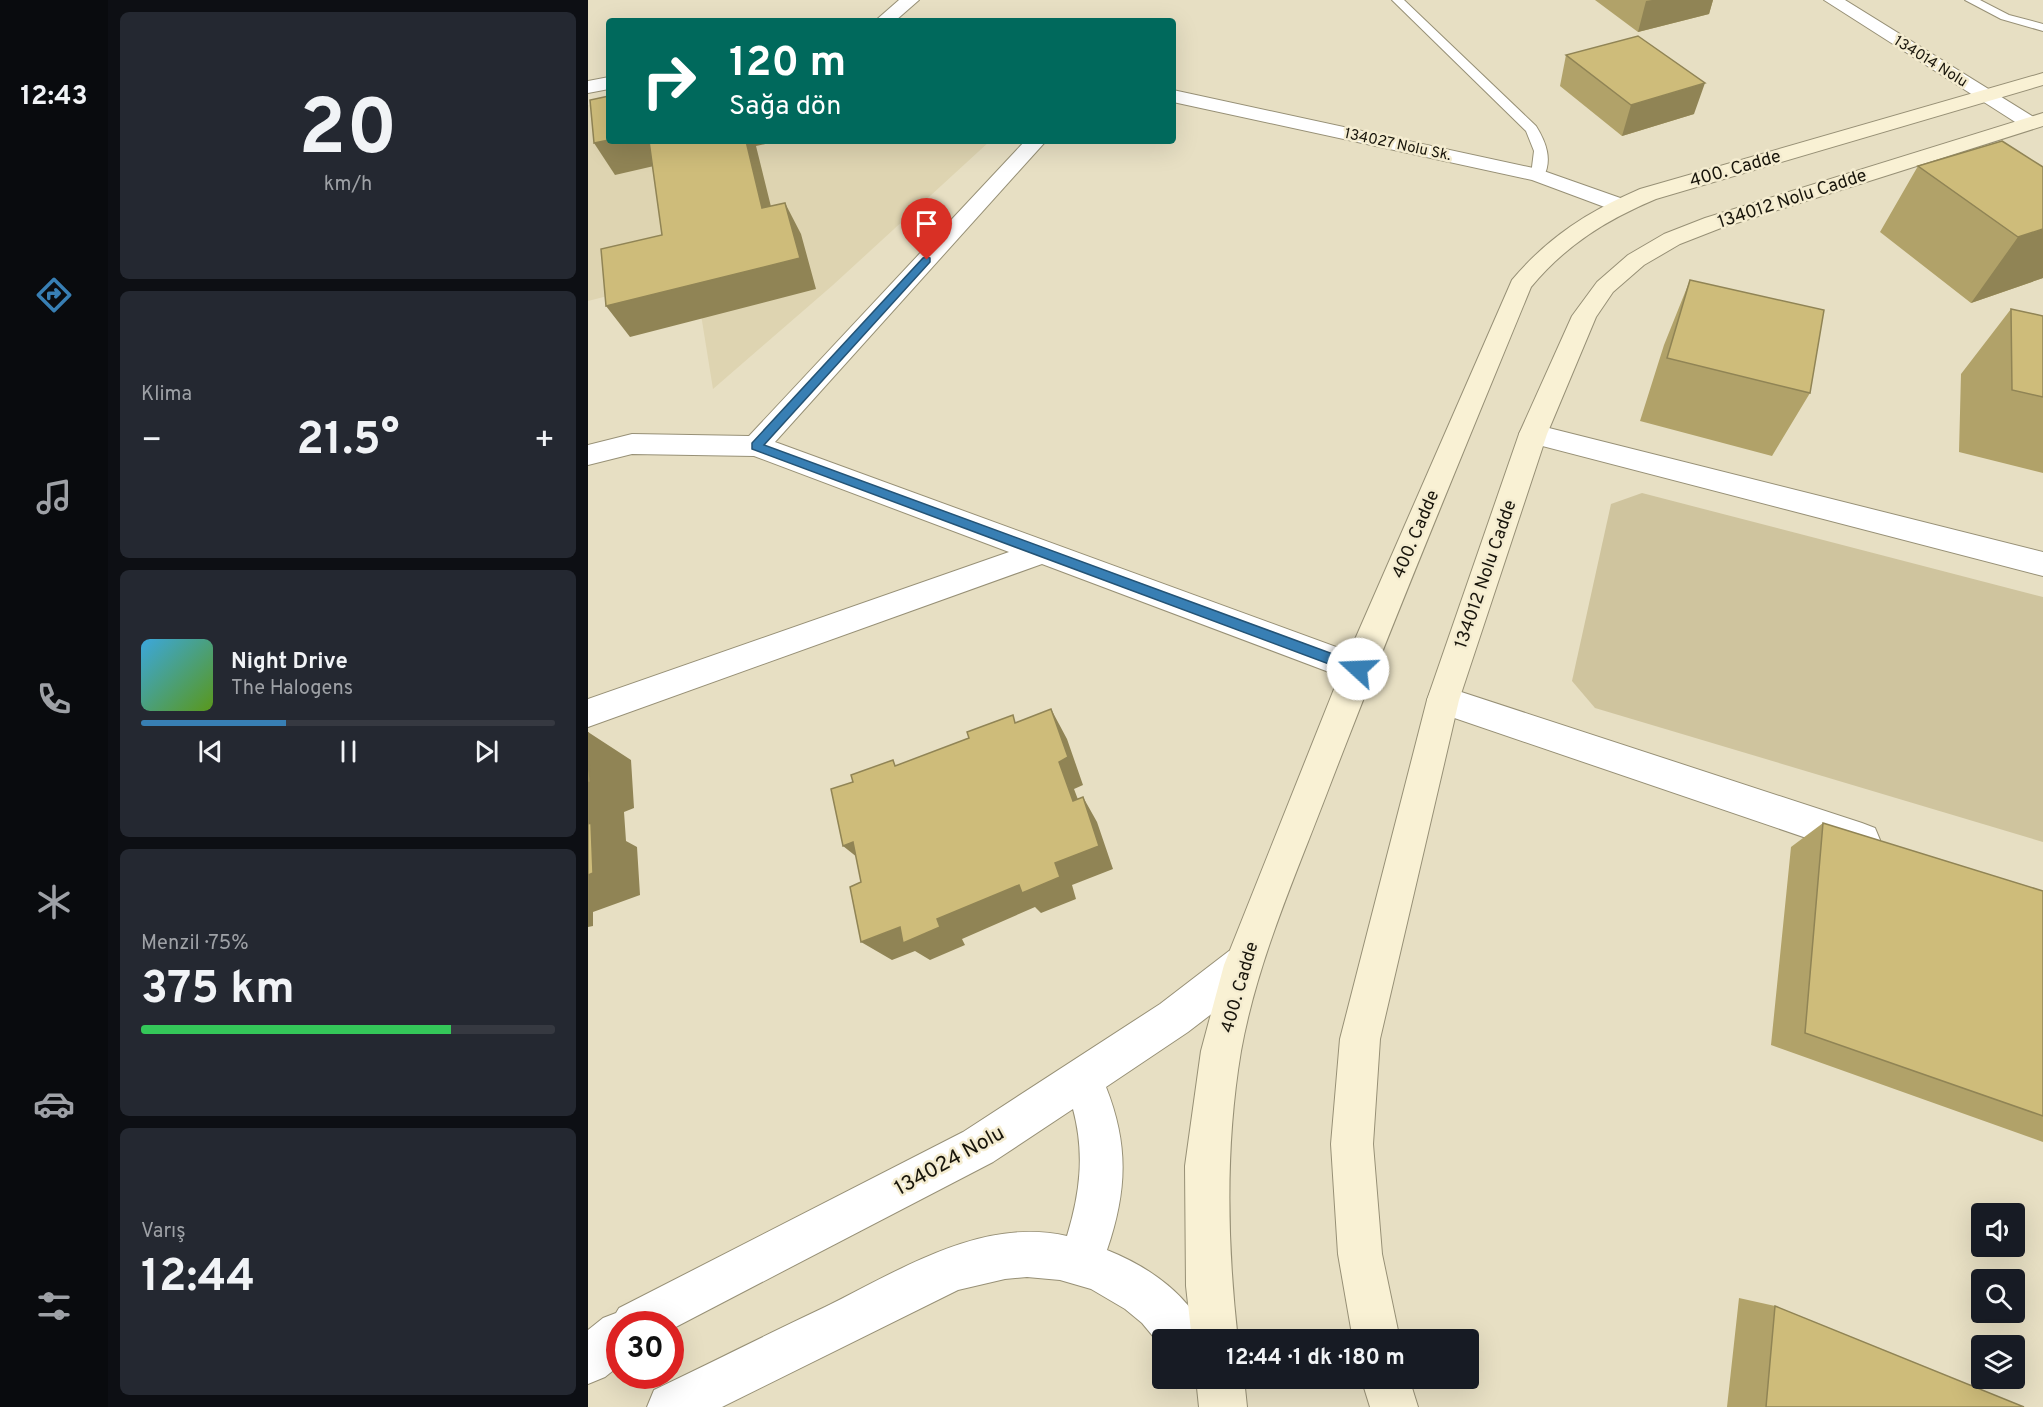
<!DOCTYPE html>
<html lang="tr">
<head>
<meta charset="utf-8">
<style>
  :root { --surface:#171b24; --page:#242831; --text:#f1f3f6; --muted:#9ea1a6; --line:#363941; --accent:#387fb4 }
  body { margin:0; font-family:Overpass,sans-serif; background:var(--page); color:var(--text); height:100vh; display:flex; flex-direction:column; font-size:22px; white-space:nowrap }
  * { box-sizing:border-box; margin:0 }
  p { font-size:20px; color:var(--muted) }
  .icon { flex:none; width:33px; height:33px; fill:none; stroke:currentColor; stroke-width:2; stroke-linecap:round; stroke-linejoin:round }
  .map { position:relative; flex:1; overflow:hidden }
  .panel { display:flex; flex-direction:column; gap:12px; padding:12px; background:#0d0f14; width:480px }
  .panel>* { flex:none }
  .guide { position:absolute; left:18px; top:18px; width:570px; height:126px; border-radius:6px; box-shadow:0 6px 24px #0002; background:#00695c; color:#fff; overflow:hidden }
  .tools { position:absolute; left:1383px; top:1203px; display:grid; gap:12px }
  .tools a { display:grid; place-items:center; width:54px; height:54px; border-radius:6px; background:var(--surface); box-shadow:0 6px 24px #0002; font-size:30px }
  .speed { position:absolute; left:18px; top:1311px; display:flex; gap:12px; font-size:30px; font-weight:700; text-align:center }
  .speed>* { display:grid; place-content:center; width:78px; height:78px; border-radius:50%; background:var(--surface); box-shadow:0 6px 24px #0002; line-height:1 }
  .speed .limit { border:9px solid #d22; background:#fff; color:#111 }
  .pin { position:absolute; display:grid; place-items:center; width:51px; height:51px; color:#fff; margin:-62px -26px; border-radius:50% 50% 50% 0; rotate:-45deg; box-shadow:0 0 6px #0007 }
  .pin .icon { rotate:45deg }
  .me { position:absolute; width:66px; margin:-33px; rotate:290deg; stroke-linejoin:round; filter:drop-shadow(0 0 4px #0008) }
  .turn { display:flex; align-items:center; gap:21px; height:126px; padding:0 24px; font-size:27px }
  .turn .icon { width:78px; height:78px; stroke-width:2.5 }
  .turn b { display:block; font-size:42px; line-height:51px }
  .big { font-size:45px; font-weight:700; line-height:1.1 }
  .panel .card { flex:1; display:flex; flex-direction:column; justify-content:center; gap:9px; min-width:0; padding:0 21px; border-radius:9px; background:var(--page) }
  .panel .dial { align-items:center; gap:0 }
  .dial b { font-size:78px; line-height:1 }
  .song { display:flex; align-items:center; gap:18px }
  .cover { width:72px; height:72px; border-radius:9px; background:linear-gradient(135deg,hsl(200 70% 55%),hsl(90 70% 35%)) }
  .played { height:6px; border-radius:3px; background:linear-gradient(90deg,var(--accent) 35%,var(--line) 35%) }
  .keys { display:flex; justify-content:space-around; direction:ltr }
  .heat { display:flex; justify-content:space-between; align-items:center; font-size:33px; direction:ltr }
  .charge { height:9px; border-radius:4px; background:linear-gradient(90deg,#34c759 75%,var(--line) 0) }
  .trip { position:absolute; left:564px; top:1329px; width:327px; height:60px; border-radius:6px; background:var(--surface); box-shadow:0 6px 24px #0002; font-weight:700; line-height:60px; text-align:center }
  main { display:flex; flex:1; min-height:0 }
  .dock { display:flex; flex-direction:column; width:108px; justify-content:space-around; align-items:center; background:#090b0e; color:var(--muted) }
  .dock .icon { width:42px; height:42px }
  .dock .current { color:var(--accent) }
  .dock b { font-size:27px; color:var(--text) }
  .map>svg:first-child { display:block }
</style>
</head>
<body>
<main>
<nav class="dock">
<b>12:43</b>
<svg class="icon current" aria-label="directions" viewBox="0 0 24 24"><path d="M12 3l9 9-9 9-9-9zM9 14v-3h6M13 9l2 2-2 2"/></svg>
<svg class="icon" aria-label="music" viewBox="0 0 24 24"><path d="M9 18V5l10-2v13"/><circle cx="6" cy="18" r="3"/><circle cx="16" cy="16" r="3"/></svg>
<svg class="icon" aria-label="phone" viewBox="0 0 24 24"><path d="M5 4h4l2 5-3 2q2 4 5 5l2-3 5 2v4C11 20 4 13 5 4z"/></svg>
<svg class="icon" aria-label="climate" viewBox="0 0 24 24"><path d="M12 3v18M4 7l16 10M4 17L20 7"/></svg>
<svg class="icon" aria-label="car" viewBox="0 0 24 24"><path d="M5 17H2v-5l4-1 3-4h7l3 4 3 1v5h-3M9 17h6M6 11h13"/><circle cx="7" cy="17" r="2"/><circle cx="17" cy="17" r="2"/></svg>
<svg class="icon" aria-label="filters" viewBox="0 0 24 24"><path d="M4 7h16M4 17h16"/><circle cx="9" cy="7" r="2"/><circle cx="15" cy="17" r="2"/></svg>
</nav>
<section class="panel">
<div class="card dial"><b>20</b><p>km/h</p></div>
<div class="card"><p>Klima</p>
<div class="heat"><a>−</a><b class="big">21.5°</b><a>+</a></div>
</div>
<div class="card">
<div class="song"><i class="cover"></i><div><b>Night Drive</b><p>The Halogens</p></div></div>
<div class="played"></div>
<div class="keys"><svg class="icon" aria-label="previous" viewBox="0 0 24 24"><path d="M18 5L8 12l10 7zM5 5v14"/></svg><svg class="icon" aria-label="pause" viewBox="0 0 24 24"><path d="M8 5v14M16 5v14"/></svg><svg class="icon" aria-label="next" viewBox="0 0 24 24"><path d="M6 5l10 7-10 7zM19 5v14"/></svg></div>
</div>
<div class="card"><p>Menzil · 75%</p><b class="big">375 km</b><div class="charge"></div></div>
<div class="card"><p>Varış</p><b class="big">12:44</b></div>
</section>
<div class="map">
<svg width="1455" height="1407" viewBox="0 0 1455 1407">
  <rect width="100%" height="100%" fill="#e7dfc3"/>
  <!-- built -->
  <path fill="#ded4b1" d="M21,100v41h43l18,139 -82,21v-196z
    M85,141h317l-157,144 -120,104z"/>
  <!-- green -->
  <path fill="#cfc49e" d="M1054,493l401,104v245l-448,-134 -23,-27 39,-177z"/>
  <g fill="none" stroke-linecap="round" stroke-linejoin="round">
    <defs>
      <path id="service" d="M804,0h12l132,126c10,16 17,34 7,52h-10l-2,-3 3,-24 -8,-20z
        M1377,0h15l29,15 34,9v7l-42,-12z"/>
      <path id="minor" d="M311,0h20l-24,21h-20z
        M1236,0h21l192,119 3,4 -3,4h-14z
        M21,77v12l-21,4v-12z
        M585,90l365,79 88,31 3,5 -3,5 -8,2 -86,-32 -359,-78z
        M437,141h21l-271,301 594,217 5,10 -5,10 -11,4 -316,-119 -454,163v-28l421,-147 -255,-96 -122,-2 -44,11v-20l44,-11 117,2z
        M945,424l510,128v24l-520,-135 -4,-7 4,-7z
        M855,686l419,137 13,5 5,12 -5,12 -13,5 -431,-147 -4,-10 4,-10z
        M655,946l14,5 5,14 -5,14 -69,53 -82,55c23,58 21,104 1,163 43,17 84,46 102,90h-47v7l-20,-24 -17,-14 -34,-20 -31,-9 -33,-3 -22,2 -47,11 -236,117h-75l7,-17c56,-27 112,-55 169,-82 74,-36 158,-92 244,-72 13,-43 18,-82 6,-127l-80,53 -323,168v-6h-50v41l-15,12 -17,7v-54l15,-12 13,-5 3,-5 344,-176 197,-128 69,-53z"/>
      <path id="secondary" d="M1455,73v12l-387,114c-50,21 -90,46 -125,88 -69,168 -139,336 -204,506 -32,84 -70,169 -86,258 -16,95 -14,193 -3,289h-46l-6,-54 -1,-120 16,-115 23,-86 118,-296 170,-389c36,-43 77,-69 128,-91z
        M1455,113v13l-322,102 -41,16 -36,21 -31,27 -17,25 -49,117 -88,266 -79,339 -7,105 9,110 18,86h-47l-15,-86 -7,-110 9,-105 87,-339 92,-266 53,-118 25,-34 31,-27 36,-21 41,-16z
        M608,1378h48l3,29h-48z
        M773,1378h48l9,29h-48z"/>
    </defs>
    <!-- service casing -->
    <use href="#service" stroke="#979076" stroke-width="2"/>
    <!-- minor casing -->
    <use href="#minor" stroke="#979076" stroke-width="2"/>
    <!-- secondary casing -->
    <use href="#secondary" stroke="#979076" stroke-width="2"/>
    <!-- service -->
    <use href="#service" fill="#fff" fill-rule="evenodd"/>
    <!-- minor -->
    <use href="#minor" fill="#fff" fill-rule="evenodd"/>
    <!-- secondary -->
    <use href="#secondary" fill="#f9f1d4" fill-rule="evenodd"/>
  </g>
  <!-- wall -->
  <path fill="#b1a269" d="M1007,0h118l-4,14 -71,18z
    M978,55l128,59 -72,22 -62,-50z
    M1414,141l41,137 -72,25 -91,-71 38,-66z
    M1102,280l120,113 -38,63 -132,-35 24,-76z
    M1423,309l32,7v157l-84,-21 2,-78z
    M1235,823l220,68v251l-272,-97 20,-198z
    M1151,1298l36,8 249,101h-297z"/>
  <!-- shaded-wall -->
  <path fill="#908455" d="M1064,0h61l-4,14 -71,18 8,-31z
    M1117,83l-11,31 -72,22 9,-31z
    M21,140v1h44l14,22 -52,12 -21,-32z
    M158,141h23l1,2 -14,3 23,93 -17,-31z
    M197,203l16,31 15,55 -186,48 -24,-31z
    M1455,229v49l-72,25 47,-66z
    M463,709l16,30 16,46 -9,4 14,37 -15,-25 -14,-39z
    M0,732l43,28 3,48 -10,4 2,29 11,6 3,48 -47,17v14l-5,1z
    M495,797l14,25 16,47 -41,16 4,14 -35,14 -6,-6 -73,32 3,6 -35,15 -15,-9 -23,9 -31,-18 39,-15 37,-8 118,-56z
    M265,842l19,27 -29,-23z"/>
  <!-- building -->
  <path fill="#cebc7a" stroke="#908455" stroke-width="1.5" d="M1050,36l67,47 -74,22 -65,-50z
    M21,96v44l-15,3 -4,-43z
    M61,141h97l16,67 23,-5 15,55 -194,48 -5,-57 61,-14z
    M1414,141l41,26v62l-25,8 -100,-71z
    M1102,280l134,30 -14,83 -143,-35z
    M1423,309l32,7v81l-31,-7z
    M463,709l17,48 -9,5 14,39 10,-4 16,49 -44,17 5,14 -38,16 -3,-8 -82,34 3,8 -37,16 -3,-16 -39,15 -11,-55 11,-5 -8,-40 -10,4 -12,-57 22,-7 -2,-7 42,-15 2,6 74,-28 -2,-6 46,-17 2,8z
    M0,732l2,50 -2,1z
    M3,823l2,50 -5,2v-51z
    M1235,823l220,68v225l-238,-83z
    M1187,1306l249,101h-258z"/>
  <!-- route -->
  <path fill="#387fb4" stroke="#245375" stroke-width="1.5" d="M339,257l3,1v4l-166,183 599,220 2,4 -2,4h-10l-601,-224v-6l171,-185z"/>
  <g text-anchor="middle" stroke-width="5" stroke-linejoin="round" paint-order="stroke">
    <!-- far-street labels -->
    <g font-size="15" fill="#18150b" stroke="#f4ecd0">
      <text transform="translate(1343 61) rotate(32)" y="5">134014 Nolu</text>
      <text transform="translate(810 144) rotate(12)" y="5">134027 Nolu Sk.</text>
    </g>
    <!-- street labels -->
    <g font-size="18" fill="#18150b" stroke="#f4ecd0">
      <text transform="translate(1147 168) rotate(-16)" y="6">400. Cadde</text>
      <text transform="translate(1204 198) rotate(-18)" y="6">134012 Nolu Cadde</text>
      <text transform="translate(827 534) rotate(-67)" y="6">400. Cadde</text>
      <text transform="translate(897 574) rotate(-71)" y="6">134012 Nolu Cadde</text>
      <text transform="translate(651 987) rotate(-74)" y="6">400. Cadde</text>
    </g>
    <!-- near-street labels -->
    <g font-size="21" fill="#18150b" stroke="#f4ecd0">
      <text transform="translate(361 1160) rotate(-29)" y="7">134024 Nolu</text>
    </g>
  </g>
</svg>
<div class="tools">
<a><svg class="icon" aria-label="sound" viewBox="0 0 24 24"><path d="M4 9h4l5-4v14l-5-4H4zM17 9q2 3 0 6"/></svg></a>
<a><svg class="icon" aria-label="search" viewBox="0 0 24 24"><circle cx="10" cy="10" r="6"/><path d="M15 15l6 6"/></svg></a>
<a><svg class="icon" aria-label="layers" viewBox="0 0 24 24"><path d="M12 4l9 5-9 5-9-5zM3 14l9 5 9-5"/></svg></a>
</div>
<div class="speed"><div class="limit">30</div></div>
<div class="pin" style="left:339px;top:260px;background:#d93025"><svg class="icon" aria-label="arrive" viewBox="0 0 24 24"><path d="M6 21V4h12l-3 4 3 4H6"/></svg></div>
<svg class="me" style="left:770px;top:669px" viewBox="-20 -20 40 40"><circle r="19" fill="#fff"/><path d="M0-13L10 11 0 6-10 11z" fill="#387fb4"/></svg>
<div class="trip">12:44 · 1 dk · 180 m</div>
<div class="guide">
<div class="turn"><svg class="icon" aria-label="right" viewBox="0 0 24 24"><path d="M7 20v-9h11M14 6l5 5-5 5"/></svg><div><b>120 m</b>Sağa dön</div></div>
</div>
</div>
</main>
</body>
</html>
